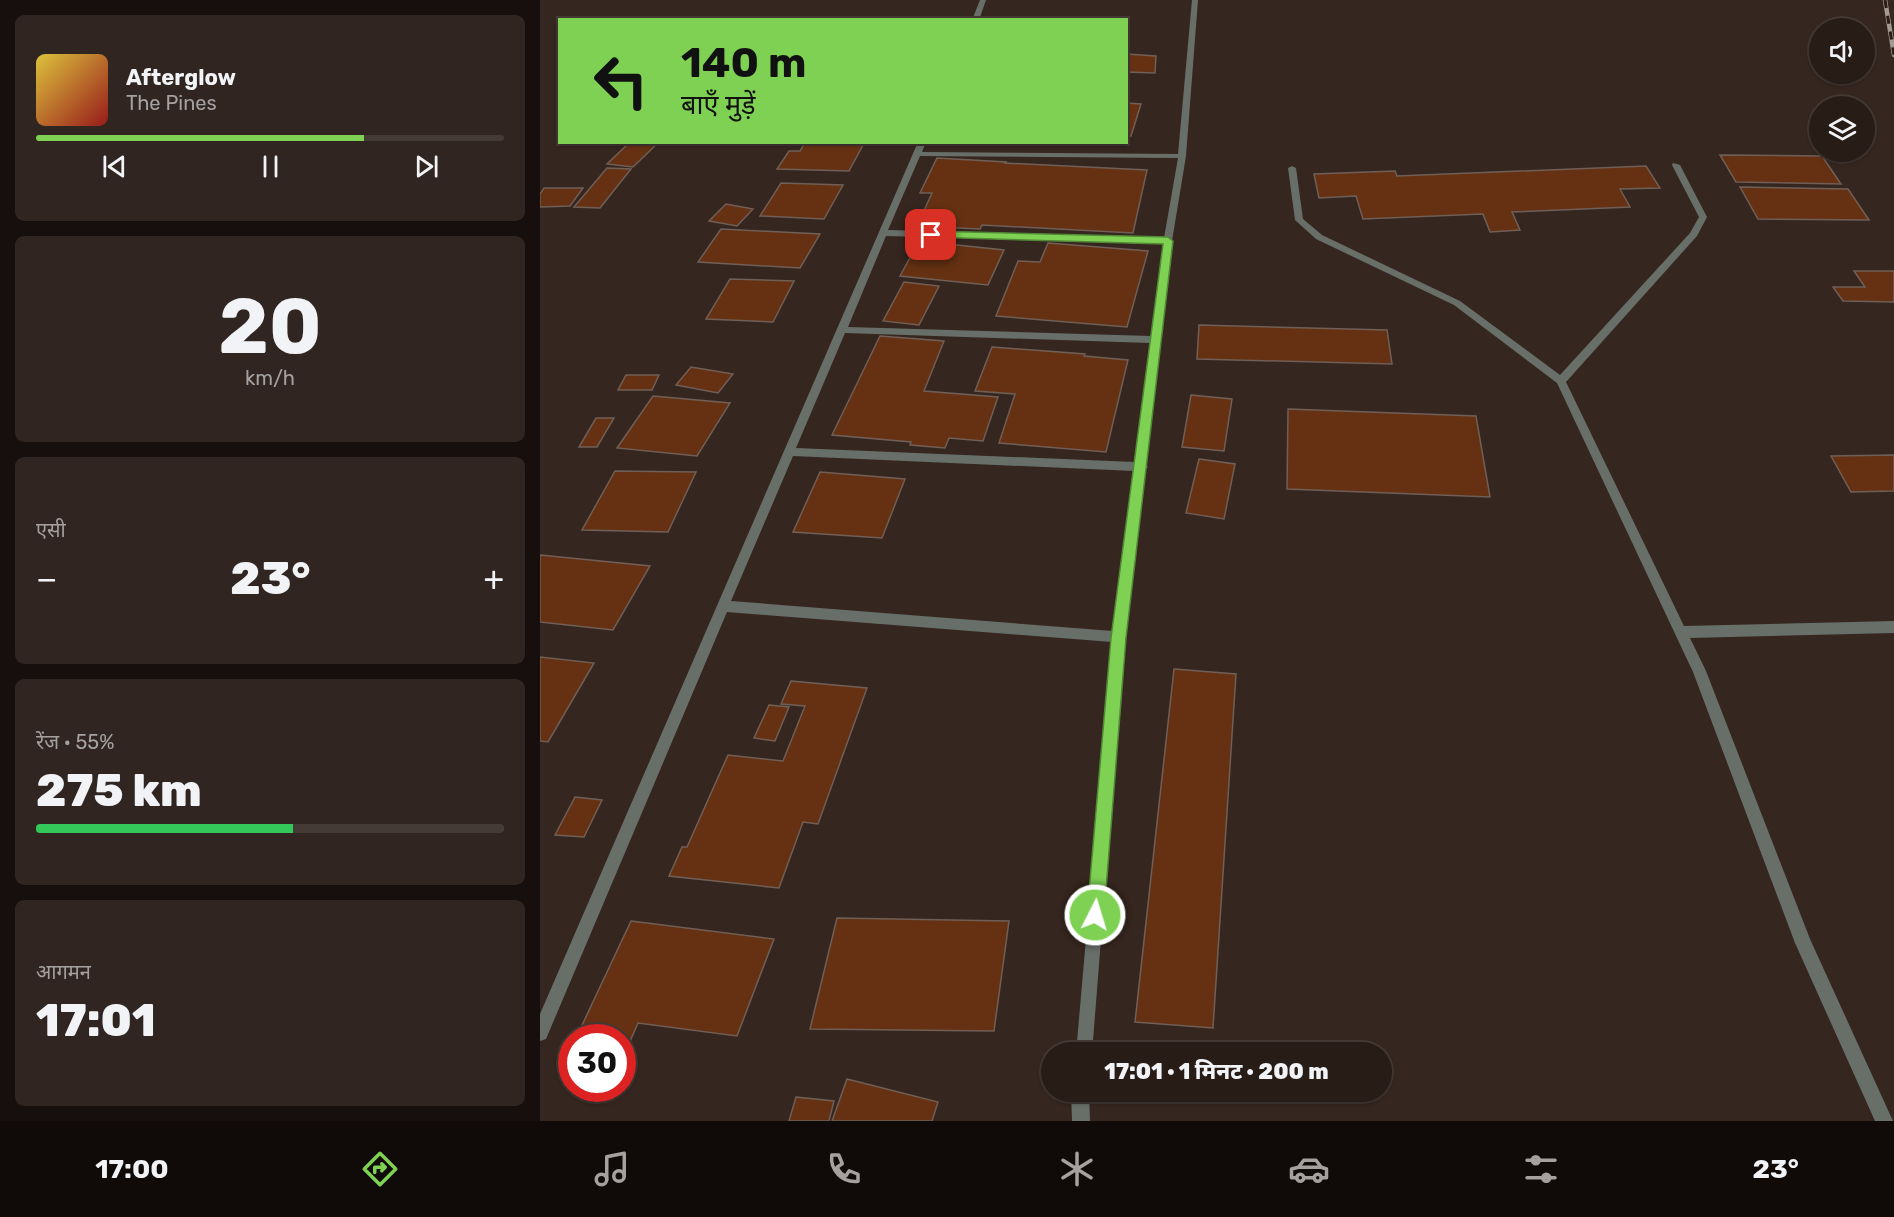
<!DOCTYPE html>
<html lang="hi">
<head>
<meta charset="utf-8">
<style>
  :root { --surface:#281c17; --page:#302520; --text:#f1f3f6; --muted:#a5a1a1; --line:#443a36; --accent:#7ed153 }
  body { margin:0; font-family:Rubik,"Noto Sans Devanagari",sans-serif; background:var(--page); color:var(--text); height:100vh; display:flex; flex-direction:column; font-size:22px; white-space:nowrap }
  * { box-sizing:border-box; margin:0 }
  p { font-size:20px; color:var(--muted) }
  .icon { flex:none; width:33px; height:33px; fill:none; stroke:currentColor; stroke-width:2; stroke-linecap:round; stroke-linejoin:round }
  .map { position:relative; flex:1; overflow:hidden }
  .sheet { display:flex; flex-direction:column; gap:15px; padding:15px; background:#160f0d; width:540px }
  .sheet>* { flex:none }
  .hud { position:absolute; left:18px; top:18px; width:570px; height:126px; border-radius:0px; box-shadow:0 2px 4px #0004,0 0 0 2px var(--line); background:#7ed153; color:#111; overflow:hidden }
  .buttons { position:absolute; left:1269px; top:18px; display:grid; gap:12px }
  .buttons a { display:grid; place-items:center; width:66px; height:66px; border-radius:50%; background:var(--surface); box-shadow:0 2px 4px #0004,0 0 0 2px var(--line); font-size:30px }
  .speed { position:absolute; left:18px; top:1024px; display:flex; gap:12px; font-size:30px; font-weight:700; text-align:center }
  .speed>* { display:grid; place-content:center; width:78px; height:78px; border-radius:50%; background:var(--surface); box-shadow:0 2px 4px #0004,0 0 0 2px var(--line); line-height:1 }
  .speed .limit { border:9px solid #d22; background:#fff; color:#111 }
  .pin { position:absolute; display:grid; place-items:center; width:51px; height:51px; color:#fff; margin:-26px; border-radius:12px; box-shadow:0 3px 9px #0006 }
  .me { position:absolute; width:66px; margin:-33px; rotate:5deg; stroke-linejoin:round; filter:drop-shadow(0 0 4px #0008) }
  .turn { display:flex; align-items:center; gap:21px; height:126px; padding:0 24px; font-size:27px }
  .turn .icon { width:78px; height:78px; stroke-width:2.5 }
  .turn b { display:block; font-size:42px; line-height:51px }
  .big { font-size:45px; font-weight:800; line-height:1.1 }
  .sheet .card { flex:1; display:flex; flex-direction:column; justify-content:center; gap:9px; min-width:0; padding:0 21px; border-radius:9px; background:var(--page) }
  .sheet .dial { align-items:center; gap:0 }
  .dial b { font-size:78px; line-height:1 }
  .song { display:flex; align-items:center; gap:18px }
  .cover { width:72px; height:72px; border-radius:9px; background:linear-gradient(135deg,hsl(50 70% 55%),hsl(0 70% 35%)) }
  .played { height:6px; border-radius:3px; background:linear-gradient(90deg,var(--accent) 70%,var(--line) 70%) }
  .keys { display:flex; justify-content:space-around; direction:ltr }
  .heat { display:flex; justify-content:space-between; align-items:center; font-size:33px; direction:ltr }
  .charge { height:9px; border-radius:4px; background:linear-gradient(90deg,#34c759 55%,var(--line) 0) }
  .trip { position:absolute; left:501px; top:1042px; width:351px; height:60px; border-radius:30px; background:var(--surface); box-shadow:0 2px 4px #0004,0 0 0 2px var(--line); font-weight:800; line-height:60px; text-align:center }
  .dock { display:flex; height:96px; justify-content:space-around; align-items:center; background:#100b09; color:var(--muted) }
  .dock .icon { width:42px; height:42px }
  .dock .on { color:var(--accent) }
  .dock b { font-size:27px; color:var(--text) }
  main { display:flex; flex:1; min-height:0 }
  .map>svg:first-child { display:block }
</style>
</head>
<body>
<main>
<section class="sheet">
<div class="card">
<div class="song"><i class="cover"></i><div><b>Afterglow</b><p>The Pines</p></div></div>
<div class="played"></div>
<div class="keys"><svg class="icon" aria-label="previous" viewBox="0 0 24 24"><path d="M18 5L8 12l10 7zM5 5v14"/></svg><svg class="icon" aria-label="pause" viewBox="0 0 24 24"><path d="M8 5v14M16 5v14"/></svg><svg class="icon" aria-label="next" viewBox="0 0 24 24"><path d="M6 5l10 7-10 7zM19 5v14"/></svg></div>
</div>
<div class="card dial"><b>20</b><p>km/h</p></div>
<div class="card"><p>एसी</p>
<div class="heat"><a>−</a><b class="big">23°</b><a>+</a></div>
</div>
<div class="card"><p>रेंज · 55%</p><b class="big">275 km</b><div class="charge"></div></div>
<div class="card"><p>आगमन</p><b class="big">17:01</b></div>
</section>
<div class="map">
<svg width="1354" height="1121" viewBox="0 0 1354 1121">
  <rect width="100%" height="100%" fill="#35261f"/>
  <!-- building -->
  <path fill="#653112" stroke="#705f57" stroke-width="1.5" d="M586,54l30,2 -1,17 -29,-1z
    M586,103l15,1 -10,32h-5z
    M90,142h29l-26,25 -26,-3z
    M265,143l58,2 -14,26 -72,-2 12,-18h11z
    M1180,155l102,1 19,28 -105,-2z
    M397,158l69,4 -1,1 142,7 -14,63 -151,-8 -2,4 -63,-3 15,-33h-12z
    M1106,166l14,22 -40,1 10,18 -118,5 8,18 -30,2 -7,-18 -120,5 -7,-23 -37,2 -5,-24 81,-3 2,5z
    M67,168l24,1 -31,39 -26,-1z
    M241,183l62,2 -19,34 -64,-3z
    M1200,187l108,2 21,31 -111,-1z
    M4,188h39l-13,18 -30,1v-13z
    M186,204l27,5 -16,17 -28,-5z
    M181,229l99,5 -20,34 -102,-6z
    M379,241l85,9 -16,35 -88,-9z
    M508,243l100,8 -21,76 -131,-11 22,-55 22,1z
    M1314,271h40v31l-51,-1 -10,-14h32z
    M190,279l64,2 -21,41 -67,-3z
    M364,282l35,4 -20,39 -36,-4z
    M659,325l188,5 5,34 -195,-5z
    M340,336l64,5 -20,50 74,6 -15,44 -34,-3 -4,10 -35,-3 1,-3 -79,-7z
    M452,347l93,7 -1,2 44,4 -22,92 -107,-9 16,-49 -40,-3z
    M151,367l42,7 -15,19 -42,-8z
    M86,375h33l-7,15h-34z
    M651,395l41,4 -8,52 -42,-4z
    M113,396l77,7 -33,53 -80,-8z
    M748,409l188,7 14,81 -203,-8z
    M56,418h18l-17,29h-18z
    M1354,455v36l-43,1 -20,-36z
    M659,459l36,5 -11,55 -38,-6z
    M75,471l81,1 -28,60 -86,-2z
    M280,472l85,7 -23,59 -89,-6z
    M0,555l110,11 -37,64 -73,-8z
    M0,657l54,6 -46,79 -8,-1z
    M634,669l62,5 -23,354 -78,-6z
    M251,681l76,7 -49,136 -15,-2 -24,66 -110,-12 13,-29h5l41,-92 55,6 22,-55 -24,-2z
    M229,705l20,2 -14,34 -21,-3z
    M35,797l27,3 -18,37 -29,-2z
    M297,918l172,3 -15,110 -184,-2z
    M91,921l143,18 -37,97 -99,-13 -13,30 -3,-1v-14h-46z
    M307,1079l91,23 -6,19h-100z
    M256,1097l38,4 -5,20h-40z"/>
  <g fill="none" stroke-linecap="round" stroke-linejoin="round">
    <!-- service -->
    <path fill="#686f69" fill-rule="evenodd" d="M1133,163l7,2 27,52 -10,19 -131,146 118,244 210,-5v12l-204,5 16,33 104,268 83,182h-18l-80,-178 -102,-271 -136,-289 -103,-78 -138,-66 -21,-19 -7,-52 4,-2 4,2 7,51 19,16 138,66 100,74 130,-142 9,-16 -27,-52z"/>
    <!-- minor -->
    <path fill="#686f69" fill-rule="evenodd" d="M440,0h6l-7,20h-7z
      M652,0h6l-12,156 -14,85 -26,223 2,3 -3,3 -20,167 -33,416h-16l36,-411 -385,-30 -181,427 -6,2v-27l378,-872h8l-4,10 256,2zM380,156l258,2 -14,80 -276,-8zM346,236l277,8 -12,92 -303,-9zM305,333l305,10 -15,119 -339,-14zM253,456l341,15 -21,160 -382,-30z
      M531,1092h18l1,29h-18z"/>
    <defs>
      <path id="rail" d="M1345,0l9,55"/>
    </defs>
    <!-- rail casing -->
    <use href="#rail" stroke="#a59994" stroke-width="4.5"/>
    <!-- rail -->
    <use href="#rail" stroke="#2b1d16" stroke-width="3" stroke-dasharray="8" stroke-linecap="butt"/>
  </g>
  <!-- route -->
  <path fill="#7ed153" stroke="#528836" stroke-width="1.5" d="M391,231l237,6 5,4 -47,397 -22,277 -2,6 -7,2 -6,-2 -2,-6 24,-277 52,-394 -236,-7 -1,-2z"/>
</svg>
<div class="buttons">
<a><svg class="icon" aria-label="sound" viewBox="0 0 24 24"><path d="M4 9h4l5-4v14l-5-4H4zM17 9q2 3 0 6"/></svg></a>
<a><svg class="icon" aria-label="layers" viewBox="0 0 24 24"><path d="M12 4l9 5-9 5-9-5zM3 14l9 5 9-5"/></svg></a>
</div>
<div class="speed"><div class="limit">30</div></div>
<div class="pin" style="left:391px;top:235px;background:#d93025"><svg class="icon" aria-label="arrive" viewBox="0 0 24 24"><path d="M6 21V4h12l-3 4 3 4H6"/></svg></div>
<svg class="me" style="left:555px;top:915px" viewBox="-20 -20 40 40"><circle r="17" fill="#7ed153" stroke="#fff" stroke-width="3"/><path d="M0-11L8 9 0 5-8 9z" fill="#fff"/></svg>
<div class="trip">17:01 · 1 मिनट · 200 m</div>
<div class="hud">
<div class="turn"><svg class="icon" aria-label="left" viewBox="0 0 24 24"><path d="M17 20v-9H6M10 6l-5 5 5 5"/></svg><div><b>140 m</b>बाएँ मुड़ें</div></div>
</div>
</div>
</main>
<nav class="dock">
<b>17:00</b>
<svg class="icon on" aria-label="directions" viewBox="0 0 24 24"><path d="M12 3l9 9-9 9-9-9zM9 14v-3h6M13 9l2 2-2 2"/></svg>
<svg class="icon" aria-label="music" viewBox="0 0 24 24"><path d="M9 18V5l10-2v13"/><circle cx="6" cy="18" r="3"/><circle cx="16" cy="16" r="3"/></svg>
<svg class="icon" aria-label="phone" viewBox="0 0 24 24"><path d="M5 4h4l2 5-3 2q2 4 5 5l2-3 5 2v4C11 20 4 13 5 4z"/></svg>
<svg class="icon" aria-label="climate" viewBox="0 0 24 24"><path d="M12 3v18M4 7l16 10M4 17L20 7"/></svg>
<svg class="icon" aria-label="car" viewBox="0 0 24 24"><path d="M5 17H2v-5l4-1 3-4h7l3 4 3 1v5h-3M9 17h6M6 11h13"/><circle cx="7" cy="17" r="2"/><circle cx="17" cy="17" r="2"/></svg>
<svg class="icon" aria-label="filters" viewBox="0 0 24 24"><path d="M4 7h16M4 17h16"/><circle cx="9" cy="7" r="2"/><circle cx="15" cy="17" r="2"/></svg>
<b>23°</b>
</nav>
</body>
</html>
